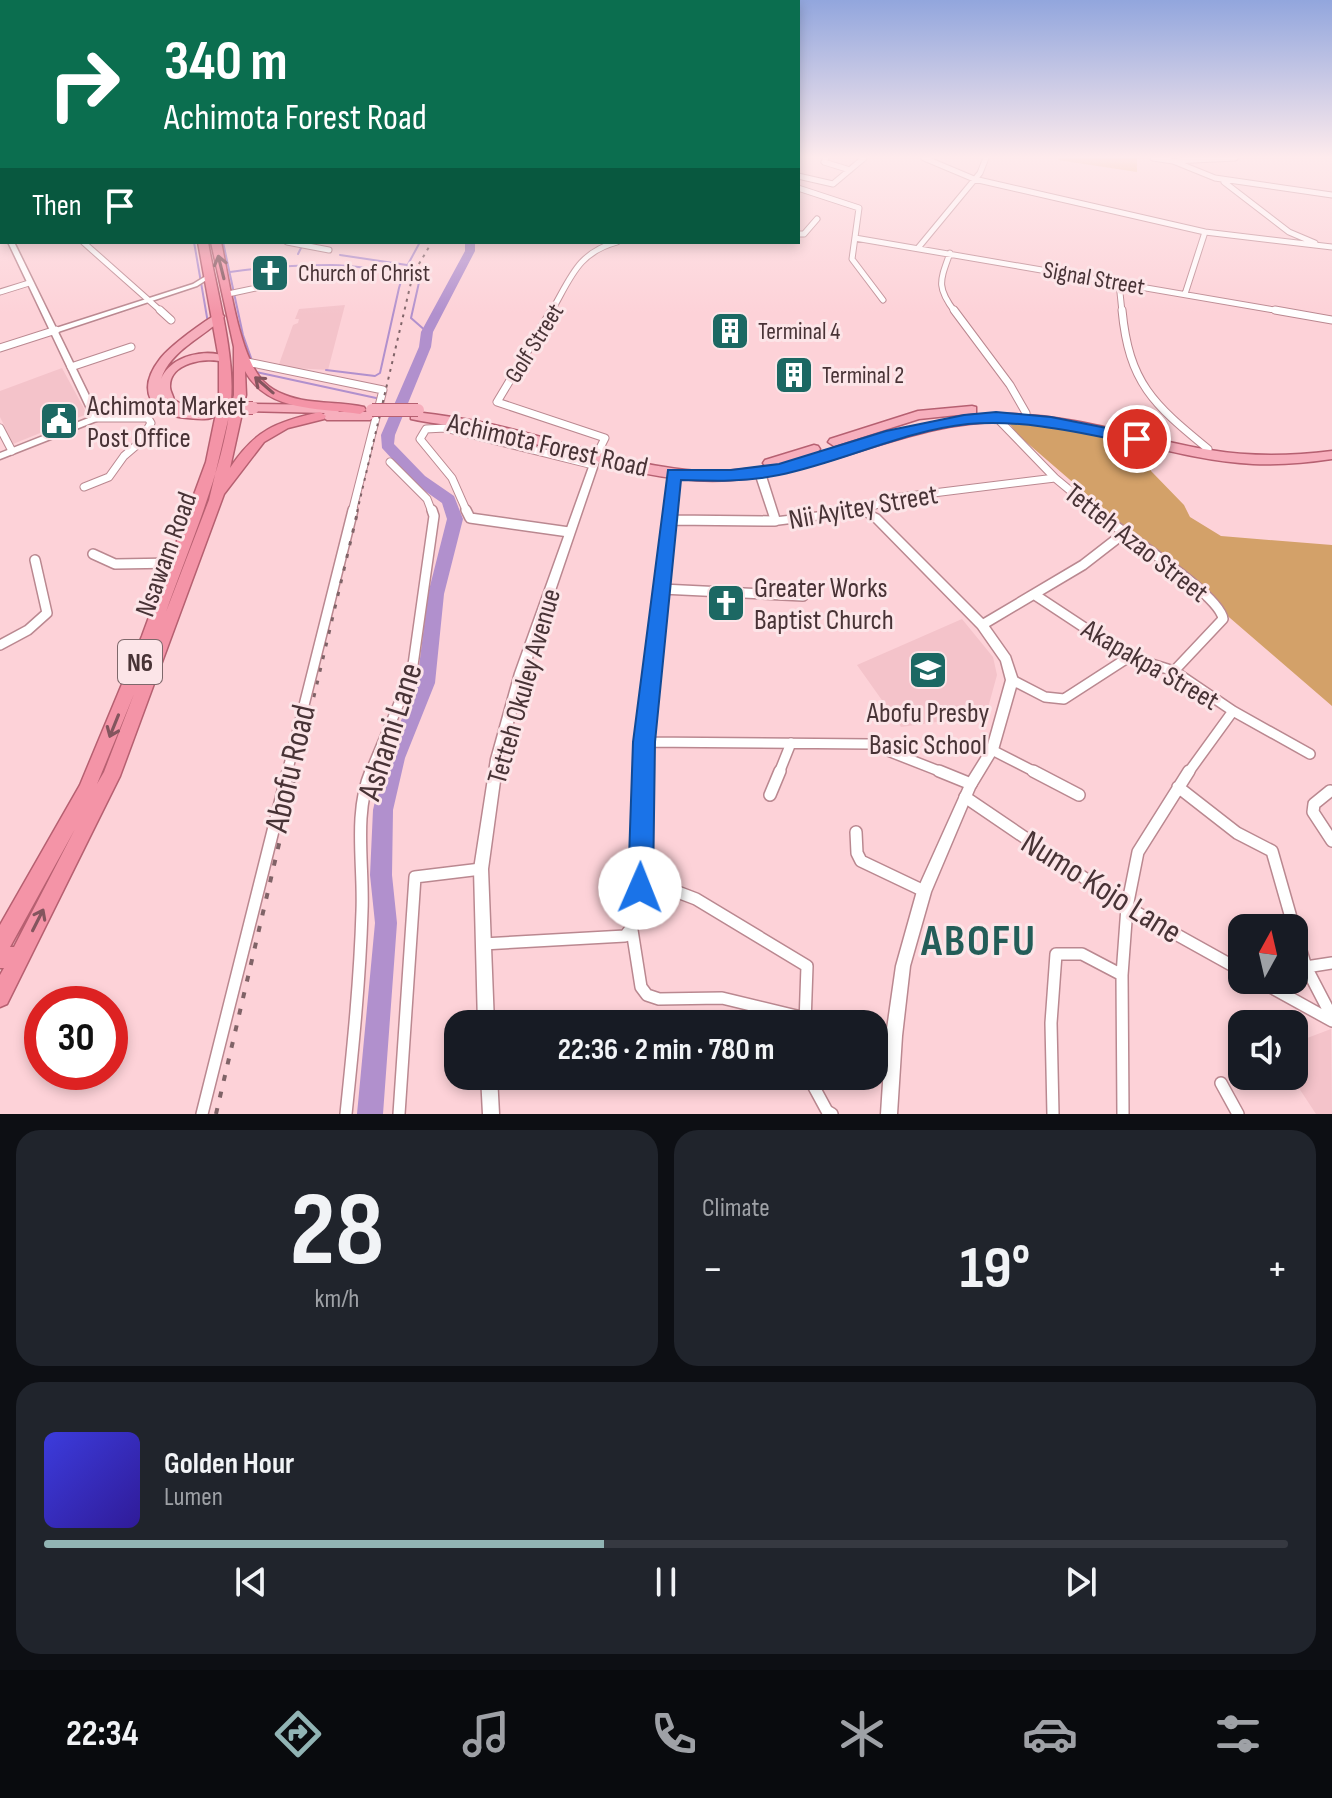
<!DOCTYPE html>
<html lang="en">
<head>
<meta charset="utf-8">
<style>
  :root { --surface:#171b24; --page:#20242c; --text:#f1f3f6; --muted:#9ea1a6; --line:#363941; --accent:#91b4b4 }
  body { margin:0; font-family:"Sofia Sans Condensed",sans-serif; background:var(--page); color:var(--text); height:100vh; display:flex; flex-direction:column; font-size:30px; white-space:nowrap }
  * { box-sizing:border-box; margin:0 }
  p { font-size:26px; color:var(--muted) }
  .icon { flex:none; width:44px; height:44px; fill:none; stroke:currentColor; stroke-width:2; stroke-linecap:round; stroke-linejoin:round }
  .map { position:relative; height:1114px; overflow:hidden }
  .sheet { display:flex; flex-direction:column; gap:16px; padding:16px; background:#0d0f14; flex:1 }
  .sheet>* { flex:none }
  .top-card { position:absolute; left:0px; top:0px; width:800px; height:244px; box-shadow:0 4px 12px #0003; background:#0b6e4f; color:#fff; overflow:hidden }
  .needle { width:52px; rotate:8deg }
  .buttons { position:absolute; left:1228px; top:914px; display:grid; gap:16px }
  .buttons a { display:grid; place-items:center; width:80px; height:80px; border-radius:16px; background:var(--surface); box-shadow:0 4px 12px #0003; font-size:40px }
  .speed { position:absolute; left:24px; top:986px; display:flex; gap:16px; font-size:40px; font-weight:700; text-align:center }
  .speed>* { display:grid; place-content:center; width:104px; height:104px; border-radius:50%; background:var(--surface); box-shadow:0 4px 12px #0003; line-height:1 }
  .speed .limit { border:12px solid #d22; background:#fff; color:#111 }
  .pin { position:absolute; display:grid; place-items:center; width:68px; height:68px; color:#fff; margin:-34px; border:4px solid #fff; border-radius:50%; box-shadow:0 2px 8px #0007 }
  .me { position:absolute; width:88px; margin:-44px; rotate:1deg; stroke-linejoin:round; filter:drop-shadow(0 0 6px #0008) }
  .turn { display:flex; align-items:center; gap:28px; height:168px; padding:0 32px; font-size:36px }
  .turn .icon { width:104px; height:104px; stroke-width:2.5 }
  .turn b { display:block; font-size:56px; line-height:68px }
  .then { display:flex; align-items:center; height:76px; padding:0 32px; background:#0003; gap:16px; font-size:30px }
  .big { font-size:60px; font-weight:700; line-height:1.1 }
  .sheet .widget { flex:1; display:flex; flex-direction:column; justify-content:center; gap:12px; min-width:0; padding:0 28px; border-radius:24px; background:var(--page) }
  .sheet .dial { align-items:center; gap:0 }
  .dial b { font-size:104px; line-height:1 }
  .song { display:flex; align-items:center; gap:24px }
  .cover { width:96px; height:96px; border-radius:12px; background:linear-gradient(135deg,hsl(240 70% 55%),hsl(250 70% 35%)) }
  .played { height:8px; border-radius:4px; background:linear-gradient(90deg,var(--accent) 45%,var(--line) 45%) }
  .keys { display:flex; justify-content:space-around; direction:ltr }
  .heat { display:flex; justify-content:space-between; align-items:center; font-size:44px; direction:ltr }
  .sheet .tiles { flex:1; display:grid; gap:16px; grid-template-columns:1fr 1fr }
  .widget:last-child { grid-column:span 2 }
  .trip { position:absolute; left:444px; top:1010px; width:444px; height:80px; border-radius:24px; background:var(--surface); box-shadow:0 4px 12px #0003; font-weight:700; line-height:80px; text-align:center }
  .tab-bar { display:flex; height:128px; justify-content:space-around; align-items:center; background:#090b0e; color:var(--muted) }
  .tab-bar .icon { width:56px; height:56px }
  .tab-bar .active { color:var(--accent) }
  .tab-bar b { font-size:36px; color:var(--text) }
  .map>svg:first-child { display:block }
</style>
</head>
<body>
<div class="map">
<svg width="1332" height="1114" viewBox="0 0 1332 1114">
  <rect width="100%" height="100%" fill="#fdd2d8"/>
  <!-- built -->
  <path fill="#f4c3ca" d="M345,305l-17,65 -50,-3 15,-42 5,-2 1,-4h-4l4,-10z
    M62,368l25,46 -74,30 -13,-27v-26z
    M962,619l31,38 4,18 -11,40 -85,12 -44,-62z
    M1331,1029l1,85h-16l-25,-38h3v-33z"/>
  <!-- green -->
  <path fill="#ebb77f" d="M1059,158h78v14l-79,-12z"/>
  <!-- forest -->
  <path fill="#d3a169" d="M1029,421l36,4 85,20 1,26 33,34 6,12 31,19 111,9v161l-314,-271 -9,-12z"/>
  <g fill="none" stroke-linecap="round" stroke-linejoin="round">
    <!-- stream -->
    <path stroke="#b190cd" stroke-width="2" d="M194,242l14,81
      M223,242l20,93 13,37 120,26
      M420,242l-14,26 14,10 -9,40 16,14
      M298,254l6,-12
      M340,255l67,10
      M230,272c34,-5 68,-7 102,-7 26,0 51,7 77,7
      M326,370l49,6 5,-3 19,-85 3,-10 7,-6"/>
    <!-- river -->
    <path fill="#b190cd" fill-rule="evenodd" d="M465,242h10v9l-42,81 -2,15 -36,88 -1,9 31,32 29,20 9,23 -19,75 -9,89 -30,75 -12,52 -1,65 5,48 -14,191h-26l18,-191 -5,-48 3,-65 12,-52 32,-75 11,-89 19,-75 -5,-16 -27,-19 -33,-36 -1,-13 38,-88 2,-15 44,-81z"/>
    <defs>
      <path id="minor-far3" d="M826,158l-2,4 26,8
        M924,158l50,21 231,53 127,15
        M1153,158l20,3 62,-3
        M1173,161l42,17 117,17
        M798,176l35,8 31,-26
        M1224,182l65,50 26,11
        M798,188l61,20 -7,51 31,41
        M798,234h6l13,-15
        M855,238l431,74
        M83,242l79,70
        M287,242l42,8
        M918,248l62,-75 6,-15
        M950,253c-10,28 -14,34 5,59
        M1119,283l3,29
        M0,292l29,-9
        M228,294l47,-10
        M1185,294l20,-62
        M551,312c20,-34 26,-59 66,-70"/>
      <path id="minor-far2" d="M160,310l11,10
        M552,310l-55,92 108,36 -6,12
        M954,310l56,75 16,28
        M1122,310c7,73 31,94 86,139
        M1275,310l57,10
        M0,348l56,-18
        M247,362l136,28 -31,122
        M71,367l60,-20
        M996,417l59,61 41,34
        M0,428l12,23
        M390,462l37,37 5,13
        M84,487l25,-10 15,-21 14,-12 13,-21 -3,-5h-52
        M863,510l30,-12 162,-20
        M467,512l-15,-34 -32,-39 6,-10 19,-1 148,37
        M670,512l4,-38"/>
      <path id="minor-far1" d="M466,510l4,8 99,14
        M1094,510c25,21 126,84 129,109l-49,52
        M671,520l104,1
        M93,554l22,10 61,-1
        M662,589l141,7
        M1035,595l94,62 45,14 59,40 77,43
        M982,625l101,-60 40,-31
        M0,645l28,-15 19,-17 -12,-53
        M1012,680l33,17 19,2 65,-42
        M644,742l226,2 74,29
        M992,750l45,23
        M287,773l66,-263
        M370,773l42,-101 22,-156 -2,-6
        M643,773l27,-263
        M779,773l12,-30
        M1188,773l45,-62"/>
      <path id="minor" d="M939,771l32,13
        M1033,771l46,24
        M1178,787l59,46 35,18 22,77
        M1330,791l-16,13 -1,8 19,29
        M770,795l10,-24
        M965,797l162,110 115,64
        M856,832l1,21 4,8 63,30
        M640,888l35,3 21,8 111,67 -2,58
        M1294,928l12,39 26,50
        M632,930l9,57 6,8 12,4 63,-1 83,20
        M483,944l142,-8 11,-14 4,-34 3,-117
        M1306,967l26,-4
        M1258,980l74,41
        M724,1076l14,3 12,-3
        M808,1076l19,35 5,3
        M1221,1083l17,31
        M202,1114l86,-343
        M346,1114c7,-67 14,-135 16,-203 2,-45 -9,-97 9,-140
        M399,1114l16,-237 66,-8
        M1053,1114l-2,-91 5,-69h26l40,21
        M1123,1114l-1,-139 5,-68 11,-55 51,-81"/>
      <path id="tertiary" d="M0,195l2,1v4l-2,-1z
        M0,217l2,1v7l-2,-1z
        M8,242h6l42,86 137,-44 13,-8 5,1 -14,9 -139,46 42,86 -1,2 -99,39v-6l91,-36z
        M599,447l4,3 -76,223 -24,86 -15,110 6,155h-16l-4,-155 17,-110 24,-86 80,-223z
        M760,470l5,3 14,44 84,-10 16,8 107,107 24,34 8,24 -20,70 -23,38 -44,104 -21,74 -8,70 -5,78h-16l5,-78 10,-70 21,-75 50,-111 20,-32 19,-68 -5,-19 -23,-33 -105,-107 -11,-7 -87,11 -3,-1 -17,-51z
        M481,1076h16l2,38h-16z"/>
      <path id="primary" d="M219,313l5,3 -1,2c-21,20 -52,32 -62,61 10,-24 45,-31 67,-22l1,2 -5,3c-17,-5 -55,0 -54,25 0,4 3,8 4,13l15,8 -2,3h24l6,4c-8,6 -20,4 -30,3 -37,-3 -51,-28 -27,-59 10,-13 45,-39 59,-46z
        M253,404l83,1 6,4 -4,3h32l6,4 -6,4h-43l-6,-4 4,-3 -76,-2v-6z
        M972,406l4,1v6l-57,6 -85,27 -6,-4 2,-3 88,-28z
        M415,412c27,3 53,7 79,13 65,15 126,38 192,45 27,3 54,0 80,-3l-3,-4 2,-3 49,-15 4,1 2,3 -2,3 -38,12c78,-17 151,-52 232,-50 67,2 132,25 198,36 41,7 81,6 122,1v8c-26,4 -52,6 -79,5 -80,-4 -157,-38 -238,-42 -99,-5 -186,52 -284,58 -82,6 -159,-29 -237,-47 -27,-7 -56,-8 -83,-14v-6z"/>
      <path id="trunk" d="M198,242h10c8,47 27,111 23,158 -7,69 -42,146 -65,212l43,-112 25,-105v-48l-23,-105h10c8,36 18,116 43,140 6,6 13,10 21,13 25,10 53,6 79,12l2,3 -6,4c-41,-7 -92,-1 -115,-43l1,24 -16,73c25,-38 46,-46 90,-56l6,4 -2,3 -36,9 -24,14 -40,52 -104,282 -113,228 -7,3v-32l4,-7h-4v-43l80,-140 62,-149 64,-174 13,-63v-40zM134,694l-30,78 -7,12zM75,829l-61,118h-4z"/>
    </defs>
    <!-- minor-far3 casing -->
    <use href="#minor-far3" stroke="#ba8890" stroke-width="7"/>
    <!-- minor-far2 casing -->
    <use href="#minor-far2" stroke="#ba8890" stroke-width="9"/>
    <!-- minor-far1 casing -->
    <use href="#minor-far1" stroke="#ba8890" stroke-width="12"/>
    <!-- minor casing -->
    <use href="#minor" stroke="#ba8890" stroke-width="14"/>
    <!-- tertiary casing -->
    <use href="#tertiary" stroke="#ba8890" stroke-width="3"/>
    <!-- primary casing -->
    <use href="#primary" stroke="#b66071" stroke-width="3"/>
    <!-- trunk casing -->
    <use href="#trunk" stroke="#b66071" stroke-width="3"/>
    <!-- minor-far3 -->
    <use href="#minor-far3" stroke="#fff" stroke-width="5"/>
    <!-- minor-far2 -->
    <use href="#minor-far2" stroke="#fff" stroke-width="7"/>
    <!-- minor-far1 -->
    <use href="#minor-far1" stroke="#fff" stroke-width="9"/>
    <!-- minor -->
    <use href="#minor" stroke="#fff" stroke-width="11"/>
    <!-- tertiary -->
    <use href="#tertiary" fill="#fff" fill-rule="evenodd"/>
    <!-- primary -->
    <use href="#primary" fill="#f7afbd" fill-rule="evenodd"/>
    <!-- trunk -->
    <use href="#trunk" fill="#f494a7" fill-rule="evenodd"/>
    <!-- rail-far2 -->
    <path stroke="#7f6367" stroke-width="2" stroke-dasharray="3 5" stroke-linecap="butt" d="M357,512l56,-238 19,-32"/>
    <!-- rail-far1 -->
    <path stroke="#7f6367" stroke-width="3" stroke-dasharray="4 9" stroke-linecap="butt" d="M296,773l62,-263"/>
    <!-- rail -->
    <path stroke="#7f6367" stroke-width="4" stroke-dasharray="6 11" stroke-linecap="butt" d="M216,1114l80,-343"/>
    <defs>
      <path id="primary-bridge" d="M211,408h42
        M372,410h46"/>
    </defs>
    <!-- primary-bridge casing -->
    <use href="#primary-bridge" stroke="#b66071" stroke-width="14" stroke-linecap="butt"/>
    <!-- primary-bridge -->
    <use href="#primary-bridge" stroke="#f7afbd" stroke-width="12"/>
  </g>
  <!-- one-way arrows -->
  <defs><path id="oneway-shaft" d="M-6 0H5M1.5-3L5.5 0L1.5 3" fill="none" stroke-width="1.6" stroke-linecap="round" stroke-linejoin="round" transform="scale(2)"/></defs>
  <g stroke="#84555e">
    <use href="#oneway-shaft" transform="translate(221 267) rotate(-104)"/>
    <use href="#oneway-shaft" transform="translate(264 385) rotate(-139)"/>
    <use href="#oneway-shaft" transform="translate(114 726) rotate(112)"/>
    <use href="#oneway-shaft" transform="translate(38 920) rotate(-63)"/>
  </g>
  <!-- sky -->
  <linearGradient id="sky" x2="0" y2="1"><stop stop-color="#92a6dd"/><stop offset="0.5" stop-color="#feebed"/><stop offset="1" stop-color="#feebed" stop-opacity="0"/></linearGradient>
  <rect width="1332" height="314" fill="url(#sky)"/>
  <!-- route -->
  <path fill="#1a73e8" stroke="#114b97" stroke-width="2" d="M996,412l55,5 86,17 8,5 -8,5c-56,-11 -112,-25 -169,-20 -66,7 -125,38 -189,51 -33,7 -65,6 -98,5l-26,262 -2,146 -4,9 -9,4 -8,-4 -4,-9 5,-146 35,-272h63l48,-6 107,-33 78,-16z"/>
  <!-- icons -->
  <defs>
    <symbol id="church-square" viewBox="-11 -11 22 22"><rect x="-9" y="-9" width="18" height="18" rx="4" fill="#1c6863" stroke="#fce5e8"/><path d="M-1.2-6h2.4v3.5h3.3v2.4h-3.3V6h-2.4V-.1h-3.3v-2.4h3.3Z" fill="#fff"/></symbol>
    <symbol id="building-square" viewBox="-11 -11 22 22"><rect x="-9" y="-9" width="18" height="18" rx="4" fill="#1c6863" stroke="#fce5e8"/><path d="M-4-6H4V6H1V3H-1V6H-4ZM-2.5-4.3h1.7v1.8h-1.7ZM.8-4.3h1.7v1.8H.8ZM-2.5-1h1.7V.8h-1.7ZM.8-1h1.7V.8H.8Z" fill="#fff"/></symbol>
    <symbol id="civic-square" viewBox="-11 -11 22 22"><rect x="-9" y="-9" width="18" height="18" rx="4" fill="#1c6863" stroke="#fce5e8"/><path d="M-.6-6.5H3V-4.5H.6V-3L4-1V1h2V6H-6V1h2V-1L-.6-3ZM-1.2 2.5V6h2.4V2.5Z" fill="#fff"/></symbol>
    <symbol id="school-square" viewBox="-11 -11 22 22"><rect x="-9" y="-9" width="18" height="18" rx="4" fill="#1c6863" stroke="#fce5e8"/><path d="M0-5L7-2L0 1L-7-2ZM-4 1L0 2.5L4 1V4Q0 6-4 4Z" fill="#fff"/></symbol>
  </defs>
  <g fill-rule="evenodd">
    <use href="#church-square" x="248" y="251" width="44" height="44"/>
    <use href="#building-square" x="708" y="309" width="44" height="44"/>
    <use href="#building-square" x="772" y="353" width="44" height="44"/>
    <use href="#civic-square" x="37" y="399" width="44" height="44"/>
    <use href="#church-square" x="704" y="581" width="44" height="44"/>
    <use href="#school-square" x="906" y="648" width="44" height="44"/>
  </g>
  <g text-anchor="middle" stroke-width="6" stroke-linejoin="round" paint-order="stroke">
    <!-- far-poi labels -->
    <g font-size="24" fill="#483336" stroke="#fce5e8" text-anchor="start">
      <text x="298" y="281">Church of Christ</text>
      <text x="758" y="339">Terminal 4</text>
      <text x="822" y="383">Terminal 2</text>
    </g>
    <!-- far-street labels -->
    <g font-size="24" fill="#483336" stroke="#fce5e8">
      <text transform="translate(1094 278) rotate(10)" y="8">Signal Street</text>
      <text transform="translate(534 343) rotate(-58)" y="8">Golf Street</text>
    </g>
    <!-- shield labels -->
    <rect fill="#fce5e8" stroke="#7e686b" stroke-width="2" x="118" y="640" width="44" height="44" rx="6"/>
    <g font-size="26" font-weight="bold" fill="#483336">
      <text x="140" y="671">N6</text>
    </g>
    <!-- poi labels -->
    <g font-size="28" fill="#483336" stroke="#fce5e8" text-anchor="start">
      <text x="87" y="415">Achimota Market<tspan x="87" dy="32">Post Office</tspan></text>
      <text x="754" y="597">Greater Works<tspan x="754" dy="32">Baptist Church</tspan></text>
      <text x="928" y="722" text-anchor="middle">Abofu Presby<tspan x="928" dy="32">Basic School</tspan></text>
    </g>
    <!-- street labels -->
    <g font-size="28" fill="#483336" stroke="#fce5e8">
      <text transform="translate(548 444) rotate(13)" y="10">Achimota Forest Road</text>
      <text transform="translate(863 506) rotate(-10)" y="10">Nii Ayitey Street</text>
      <text transform="translate(1137 542) rotate(38)" y="10">Tetteh Azao Street</text>
      <text transform="translate(165 554) rotate(-70)" y="10">Nsawam Road</text>
      <text transform="translate(1151 664) rotate(30)" y="10">Akapakpa Street</text>
      <text transform="translate(523 686) rotate(-74)" y="10">Tetteh Okuley Avenue</text>
    </g>
    <!-- near-street labels -->
    <g font-size="34" fill="#483336" stroke="#fce5e8">
      <text transform="translate(389 731) rotate(-72)" y="12">Ashami Lane</text>
      <text transform="translate(289 768) rotate(-77)" y="12">Abofu Road</text>
      <text transform="translate(1102 886) rotate(32)" y="12">Numo Kojo Lane</text>
    </g>
    <!-- near-district labels -->
    <g font-size="44" font-weight="bold" letter-spacing="2" fill="#235d58" stroke="#fce5e8">
      <text x="979" y="955">ABOFU</text>
    </g>
  </g>
</svg>
<div class="buttons">
<a><svg class="needle" viewBox="-14 -14 28 28"><path d="M0-13l5 13h-10z" fill="#e53935"/><path d="M0 13l5-13h-10z" fill="#9ea1a6"/></svg></a>
<a><svg class="icon" aria-label="sound" viewBox="0 0 24 24"><path d="M4 9h4l5-4v14l-5-4H4zM17 9q2 3 0 6"/></svg></a>
</div>
<div class="speed"><div class="limit">30</div></div>
<div class="pin" style="left:1137px;top:439px;background:#d93025"><svg class="icon" aria-label="arrive" viewBox="0 0 24 24"><path d="M6 21V4h12l-3 4 3 4H6"/></svg></div>
<svg class="me" style="left:640px;top:888px" viewBox="-20 -20 40 40"><circle r="19" fill="#fff"/><path d="M0-13L10 11 0 6-10 11z" fill="#1a73e8"/></svg>
<div class="trip">22:36 · 2 min · 780 m</div>
<div class="top-card">
<div class="turn"><svg class="icon" aria-label="right" viewBox="0 0 24 24"><path d="M7 20v-9h11M14 6l5 5-5 5"/></svg><div><b>340 m</b>Achimota Forest Road</div></div>
<div class="then">Then<svg class="icon" aria-label="arrive" viewBox="0 0 24 24"><path d="M6 21V4h12l-3 4 3 4H6"/></svg></div>
</div>
</div>
<section class="sheet">
<div class="tiles">
<div class="widget dial"><b>28</b><p>km/h</p></div>
<div class="widget"><p>Climate</p>
<div class="heat"><a>−</a><b class="big">19°</b><a>+</a></div>
</div>
<div class="widget">
<div class="song"><i class="cover"></i><div><b>Golden Hour</b><p>Lumen</p></div></div>
<div class="played"></div>
<div class="keys"><svg class="icon" aria-label="previous" viewBox="0 0 24 24"><path d="M18 5L8 12l10 7zM5 5v14"/></svg><svg class="icon" aria-label="pause" viewBox="0 0 24 24"><path d="M8 5v14M16 5v14"/></svg><svg class="icon" aria-label="next" viewBox="0 0 24 24"><path d="M6 5l10 7-10 7zM19 5v14"/></svg></div>
</div>
</div>
</section>
<nav class="tab-bar">
<b>22:34</b>
<svg class="icon active" aria-label="directions" viewBox="0 0 24 24"><path d="M12 3l9 9-9 9-9-9zM9 14v-3h6M13 9l2 2-2 2"/></svg>
<svg class="icon" aria-label="music" viewBox="0 0 24 24"><path d="M9 18V5l10-2v13"/><circle cx="6" cy="18" r="3"/><circle cx="16" cy="16" r="3"/></svg>
<svg class="icon" aria-label="phone" viewBox="0 0 24 24"><path d="M5 4h4l2 5-3 2q2 4 5 5l2-3 5 2v4C11 20 4 13 5 4z"/></svg>
<svg class="icon" aria-label="climate" viewBox="0 0 24 24"><path d="M12 3v18M4 7l16 10M4 17L20 7"/></svg>
<svg class="icon" aria-label="car" viewBox="0 0 24 24"><path d="M5 17H2v-5l4-1 3-4h7l3 4 3 1v5h-3M9 17h6M6 11h13"/><circle cx="7" cy="17" r="2"/><circle cx="17" cy="17" r="2"/></svg>
<svg class="icon" aria-label="filters" viewBox="0 0 24 24"><path d="M4 7h16M4 17h16"/><circle cx="9" cy="7" r="2"/><circle cx="15" cy="17" r="2"/></svg>
</nav>
</body>
</html>
